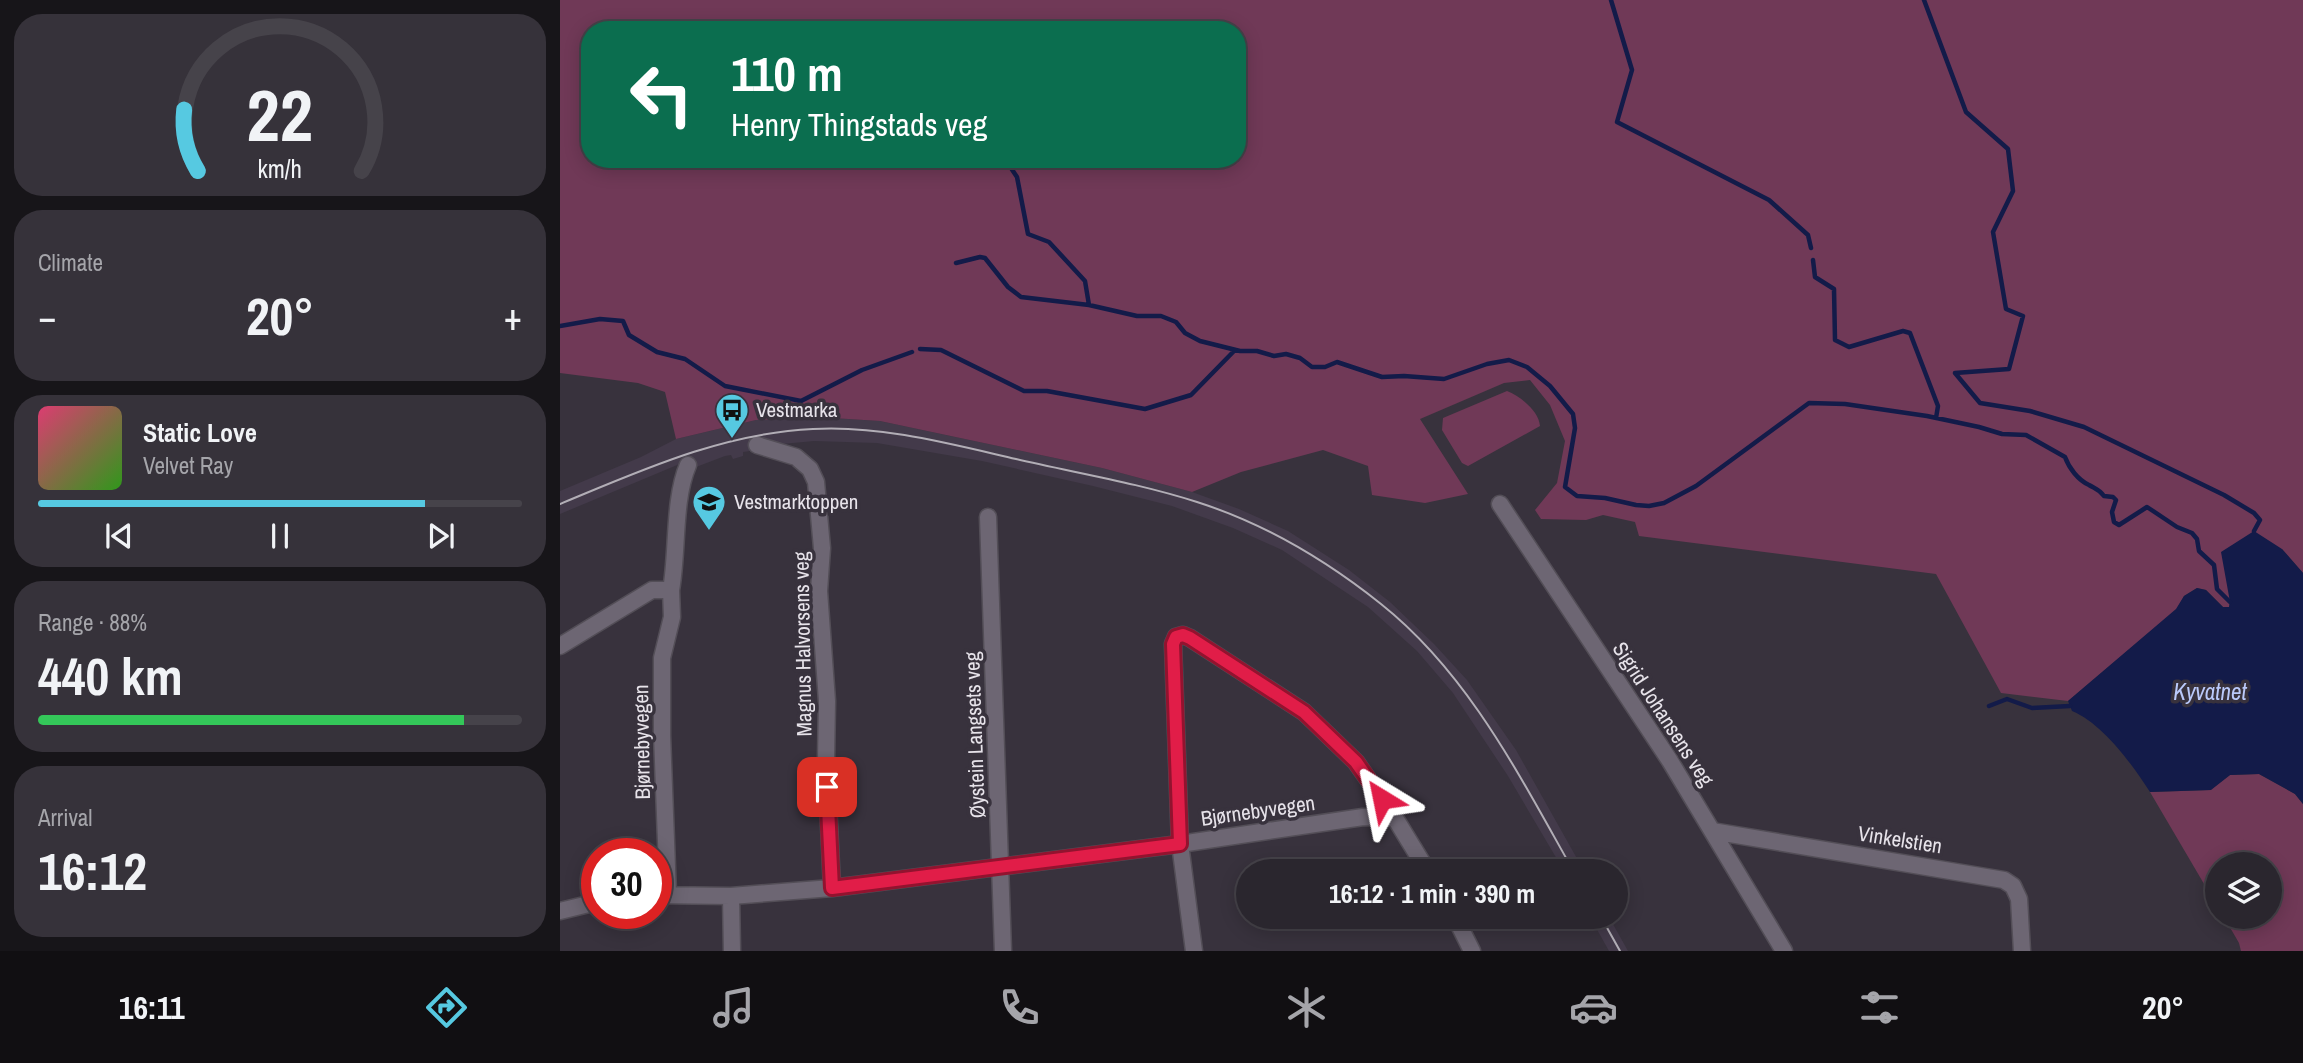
<!DOCTYPE html>
<html lang="en">
<head>
<meta charset="utf-8">
<style>
  :root { --surface:#2a262e; --page:#36323a; --text:#f1f3f6; --muted:#a5a5aa; --line:#46434a; --accent:#56c9e1 }
  body { margin:0; font-family:"Archivo Narrow",sans-serif; background:var(--page); color:var(--text); height:100vh; display:flex; flex-direction:column; font-size:26px; white-space:nowrap }
  * { box-sizing:border-box; margin:0 }
  p { font-size:23px; color:var(--muted) }
  .icon { flex:none; width:38px; height:38px; fill:none; stroke:currentColor; stroke-width:2; stroke-linecap:round; stroke-linejoin:round }
  .map { position:relative; flex:1; overflow:hidden }
  .side { display:flex; flex-direction:column; gap:14px; padding:14px; background:#171519; width:560px }
  .side>* { flex:none }
  .hud { position:absolute; left:21px; top:21px; width:665px; height:147px; border-radius:28px; box-shadow:0 4px 18px #0003,0 0 0 2px var(--line); background:#0b6e4f; color:#fff; overflow:hidden }
  .fabs { position:absolute; left:1645px; top:852px; display:grid; gap:14px }
  .fabs a { display:grid; place-items:center; width:77px; height:77px; border-radius:50%; background:var(--surface); box-shadow:0 4px 18px #0003,0 0 0 2px var(--line); font-size:35px }
  .speed { position:absolute; left:21px; top:838px; display:flex; gap:14px; font-size:35px; font-weight:700; text-align:center }
  .speed>* { display:grid; place-content:center; width:91px; height:91px; border-radius:50%; background:var(--surface); box-shadow:0 4px 18px #0003,0 0 0 2px var(--line); line-height:1 }
  .speed .limit { border:10px solid #d22; background:#fff; color:#111 }
  .pin { position:absolute; display:grid; place-items:center; width:60px; height:60px; color:#fff; margin:-30px; border-radius:14px; box-shadow:0 4px 10px #0006 }
  .me { position:absolute; width:77px; margin:-38px; rotate:325deg; stroke-linejoin:round; filter:drop-shadow(0 0 5px #0008) }
  .turn { display:flex; align-items:center; gap:24px; height:147px; padding:0 35px; font-size:32px }
  .turn .icon { width:91px; height:91px; stroke-width:2.5 }
  .turn b { display:block; font-size:49px; line-height:60px }
  .big { font-size:52px; font-weight:700; line-height:1.1 }
  .side .tile { flex:1; display:flex; flex-direction:column; justify-content:center; gap:10px; min-width:0; padding:0 24px; border-radius:28px; background:var(--page) }
  .side .dial { align-items:center; gap:0 }
  .dial svg { height:182px; overflow:visible; fill:none; stroke:var(--line); stroke-width:7; stroke-linecap:round; text-anchor:middle }
  .dial text { fill:var(--text); stroke:none }
  .song { display:flex; align-items:center; gap:21px }
  .cover { width:84px; height:84px; border-radius:10px; background:linear-gradient(135deg,hsl(340 70% 55%),hsl(110 70% 35%)) }
  .played { height:7px; border-radius:4px; background:linear-gradient(90deg,var(--accent) 80%,var(--line) 80%) }
  .keys { display:flex; justify-content:space-around; direction:ltr }
  .heat { display:flex; justify-content:space-between; align-items:center; font-size:38px; direction:ltr }
  .charge { height:10px; border-radius:5px; background:linear-gradient(90deg,#34c759 88%,var(--line) 0) }
  .trip { position:absolute; left:676px; top:859px; width:392px; height:70px; border-radius:35px; background:var(--surface); box-shadow:0 4px 18px #0003,0 0 0 2px var(--line); font-weight:700; line-height:70px; text-align:center }
  .dock { display:flex; height:112px; justify-content:space-around; align-items:center; background:#110f12; color:var(--muted) }
  .dock .icon { width:49px; height:49px }
  .dock .selected { color:var(--accent) }
  .dock b { font-size:32px; color:var(--text) }
  main { display:flex; flex:1; min-height:0 }
  .map>svg:first-child { display:block }
</style>
</head>
<body>
<main>
<section class="side">
<div class="tile dial"><svg viewBox="0 0 100 80">
<path d="M14 69A42 42 0 1 1 86 69"/>
<path d="M14 69A42 42 0 0 1 8 42" stroke="#56c9e1"/>
<text x="50" y="56" font-size="32" font-weight="700">22</text>
<text x="50" y="72" font-size="11">km/h</text>
</svg></div>
<div class="tile"><p>Climate</p>
<div class="heat"><a>−</a><b class="big">20°</b><a>+</a></div>
</div>
<div class="tile">
<div class="song"><i class="cover"></i><div><b>Static Love</b><p>Velvet Ray</p></div></div>
<div class="played"></div>
<div class="keys"><svg class="icon" aria-label="previous" viewBox="0 0 24 24"><path d="M18 5L8 12l10 7zM5 5v14"/></svg><svg class="icon" aria-label="pause" viewBox="0 0 24 24"><path d="M8 5v14M16 5v14"/></svg><svg class="icon" aria-label="next" viewBox="0 0 24 24"><path d="M6 5l10 7-10 7zM19 5v14"/></svg></div>
</div>
<div class="tile"><p>Range · 88%</p><b class="big">440 km</b><div class="charge"></div></div>
<div class="tile"><p>Arrival</p><b class="big">16:12</b></div>
</section>
<div class="map">
<svg width="1743" height="951" viewBox="0 0 1743 951">
  <rect width="100%" height="100%" fill="#38323d"/>
  <!-- built -->
  <path fill="#433a4a" d="M256,417l64,4 222,47 90,24 47,17 49,22 61,39 41,32 44,42 33,36 49,70 68,121h-20l-56,-95 -55,-83 -36,-42 -49,-44 -86,-57 -49,-22 -61,-22 -79,-20 -111,-25 -105,-18 -63,-2 -32,3 -32,7 -7,1v4l-10,3 -2,-4 -6,1 -29,11 -14,-4 -122,51v-23l81,-34 35,-18 80,-19z
    M1030,917h19l19,34h-19z"/>
  <!-- green -->
  <path fill="#703957" fill-rule="evenodd" d="M0,0h1743v573l-21,-24 -52,53 -1,5h-6l-17,-17 -9,-2 -13,8 -7,13 -109,92 -67,-8 -65,-119 -297,-38 -4,-14 -32,-7 -17,5 -45,-1 -6,-9 22,-27 8,-42 -15,-36 -20,-25 -26,3 -84,36 48,75 -43,9 -53,-8 -4,-29 -45,-16 -82,22 -49,20 -90,-24 -222,-47 -64,-4 -60,3 -80,19 -11,-47 -27,-9 -78,-10zM30,30h647v129h-647z
    M947,391c13,5 32,20 33,35l-72,40 -6,-3 -20,-33 1,-12z
    M1699,774l36,20 8,10v147h-62l-2,-8 -15,-26h46v-53h-53v42l-67,-114 60,-2 20,-15z"/>
  <!-- water -->
  <path fill="#131b49" d="M1694,531l28,18 21,24v231l-8,-10 -36,-20 -29,1 -19,15 -61,2c-18,-28 -47,-68 -78,-81l-4,-10 108,-92 8,-13 13,-8 9,2 17,17h6l1,-5 -9,-50z"/>
  <g fill="none" stroke-linecap="round" stroke-linejoin="round">
    <!-- stream -->
    <path stroke="#131b49" stroke-width="4.5" d="M1051,0l21,70 -15,52 152,78 39,35 3,13
      M1364,0l42,112 42,37 5,42 -20,41 13,77 17,7 -14,53 -54,4 25,30 50,8 54,16 140,68 30,18 6,7 -6,11
      M445,159l12,18 11,57 21,8 36,39 4,24 48,11h24l15,6 9,11 15,8 40,10h17l17,5 12,-2 14,4 12,9h13l12,-5 45,15 22,-1 40,3 43,-15 22,-4 18,7 23,19 23,28 2,14 -10,59 12,9 28,2 31,7 13,1 15,-3 32,-17 113,-83 36,1 82,12 52,11 23,7 24,1 39,22c4,11 13,23 24,28 7,4 10,4 15,11l9,1 3,3 -4,12 2,10 5,3 28,-18 30,20 15,6 5,6 2,12 15,14 3,24 13,13
      M1253,260l2,17 19,12 1,51 14,7 54,-16 7,2 28,73 -2,12
      M396,263l24,-6 5,1 23,29 13,10 68,8
      M0,326l40,-7 23,2 6,14 28,17 28,7 40,27 76,15 61,-31 50,-18
      M360,349l21,1 83,41h23l98,18 46,-14 44,-45
      M1429,706l18,-7 25,9 38,-2"/>
    <defs>
      <path id="minor" d="M197,445l39,12 14,12 6,13 6,66 -3,43 8,110 -1,59 6,128
        M940,504l170,257 114,190
        M428,517l15,434
        M0,646l92,-56h19c7,-38 2,-90 17,-125
        M1152,831l292,49 9,6 6,13 3,52
        M108,894l-6,-159v-77l10,-41 -1,-27
        M96,895l75,1 101,-8 348,-44 183,-27 32,1
        M171,896l1,55
        M0,911l37,-9
        M895,917l17,34
        M634,951l-14,-107 -7,-200 3,-7 7,-2 7,3 114,74 52,50 39,56 33,54"/>
    </defs>
    <!-- minor casing -->
    <use href="#minor" stroke="#534e57" stroke-width="19"/>
    <!-- minor -->
    <use href="#minor" stroke="#6d6673" stroke-width="16"/>
    <!-- tram -->
    <path stroke="#b2aeb6" stroke-width="2" d="M0,504c82,-34 163,-71 253,-75 67,-4 138,15 203,30 60,14 122,24 181,43 66,21 130,59 184,102 88,70 139,173 193,268
      M1041,917l19,34"/>
  </g>
  <g fill="none" stroke-linecap="round" stroke-linejoin="round">
    <defs>
      <path id="route" d="M267,787l5,101 348,-44 -7,-200 3,-7 7,-2 7,3 114,74 52,50 26,37"/>
    </defs>
    <!-- route casing -->
    <use href="#route" stroke="#92132f" stroke-width="18"/>
    <!-- route -->
    <use href="#route" stroke="#e11d48" stroke-width="12"/>
  </g>
  <!-- icons -->
  <defs>
    <symbol id="bus-pin" viewBox="-11 -11 22 30"><path d="M0 17L-7.5 6A9.5 9.5 0 1 1 7.5 6Z" fill="#56c9e1" stroke="#38323d"/><path d="M-5-6H5V4H4V6H2V4H-2V6H-4V4H-5ZM-3.5-4V0h7V-4ZM-3.5 1.2v1.5H-2V1.2ZM2 1.2v1.5H3.5V1.2Z" fill="#111"/></symbol>
    <symbol id="school-pin" viewBox="-11 -11 22 30"><path d="M0 17L-7.5 6A9.5 9.5 0 1 1 7.5 6Z" fill="#56c9e1" stroke="#38323d"/><path d="M0-5L7-2L0 1L-7-2ZM-4 1L0 2.5L4 1V4Q0 6-4 4Z" fill="#111"/></symbol>
  </defs>
  <g fill-rule="evenodd">
    <use href="#bus-pin" x="153" y="391" width="38" height="52"/>
    <use href="#school-pin" x="130" y="483" width="38" height="52"/>
  </g>
  <g text-anchor="middle" stroke-width="7" stroke-linejoin="round" paint-order="stroke">
    <!-- poi labels -->
    <g font-size="21" fill="#e7e3ea" stroke="#38323d" text-anchor="start">
      <text x="196" y="417">Vestmarka</text>
      <text x="174" y="509">Vestmarktoppen</text>
    </g>
    <!-- street labels -->
    <g font-size="21" fill="#e7e3ea" stroke="#38323d">
      <text transform="translate(243 644) rotate(-91)" y="7">Magnus Halvorsens veg</text>
      <text transform="translate(1103 714) rotate(57)" y="7">Sigrid Johansens veg</text>
      <text transform="translate(415 735) rotate(-92)" y="7">Øystein Langsets veg</text>
      <text transform="translate(82 742) rotate(-91)" y="7">Bjørnebyvegen</text>
      <text transform="translate(698 811) rotate(-8)" y="7">Bjørnebyvegen</text>
      <text transform="translate(1340 840) rotate(9)" y="7">Vinkelstien</text>
    </g>
    <!-- water labels -->
    <g font-size="23" font-style="italic" fill="#bac9fa" stroke="#38323d">
      <text x="1650" y="700">Kyvatnet</text>
    </g>
  </g>
</svg>
<div class="fabs">
<a><svg class="icon" aria-label="layers" viewBox="0 0 24 24"><path d="M12 4l9 5-9 5-9-5zM3 14l9 5 9-5"/></svg></a>
</div>
<div class="speed"><div class="limit">30</div></div>
<div class="pin" style="left:267px;top:787px;background:#d93025"><svg class="icon" aria-label="arrive" viewBox="0 0 24 24"><path d="M6 21V4h12l-3 4 3 4H6"/></svg></div>
<svg class="me" style="left:822px;top:799px" viewBox="-20 -20 40 40"><path d="M0-17L14 15 0 8-14 15z" fill="#e11d48" stroke="#fff" stroke-width="4"/></svg>
<div class="trip">16:12 · 1 min · 390 m</div>
<div class="hud">
<div class="turn"><svg class="icon" aria-label="left" viewBox="0 0 24 24"><path d="M17 20v-9H6M10 6l-5 5 5 5"/></svg><div><b>110 m</b>Henry Thingstads veg</div></div>
</div>
</div>
</main>
<nav class="dock">
<b>16:11</b>
<svg class="icon selected" aria-label="directions" viewBox="0 0 24 24"><path d="M12 3l9 9-9 9-9-9zM9 14v-3h6M13 9l2 2-2 2"/></svg>
<svg class="icon" aria-label="music" viewBox="0 0 24 24"><path d="M9 18V5l10-2v13"/><circle cx="6" cy="18" r="3"/><circle cx="16" cy="16" r="3"/></svg>
<svg class="icon" aria-label="phone" viewBox="0 0 24 24"><path d="M5 4h4l2 5-3 2q2 4 5 5l2-3 5 2v4C11 20 4 13 5 4z"/></svg>
<svg class="icon" aria-label="climate" viewBox="0 0 24 24"><path d="M12 3v18M4 7l16 10M4 17L20 7"/></svg>
<svg class="icon" aria-label="car" viewBox="0 0 24 24"><path d="M5 17H2v-5l4-1 3-4h7l3 4 3 1v5h-3M9 17h6M6 11h13"/><circle cx="7" cy="17" r="2"/><circle cx="17" cy="17" r="2"/></svg>
<svg class="icon" aria-label="filters" viewBox="0 0 24 24"><path d="M4 7h16M4 17h16"/><circle cx="9" cy="7" r="2"/><circle cx="15" cy="17" r="2"/></svg>
<b>20°</b>
</nav>
</body>
</html>
